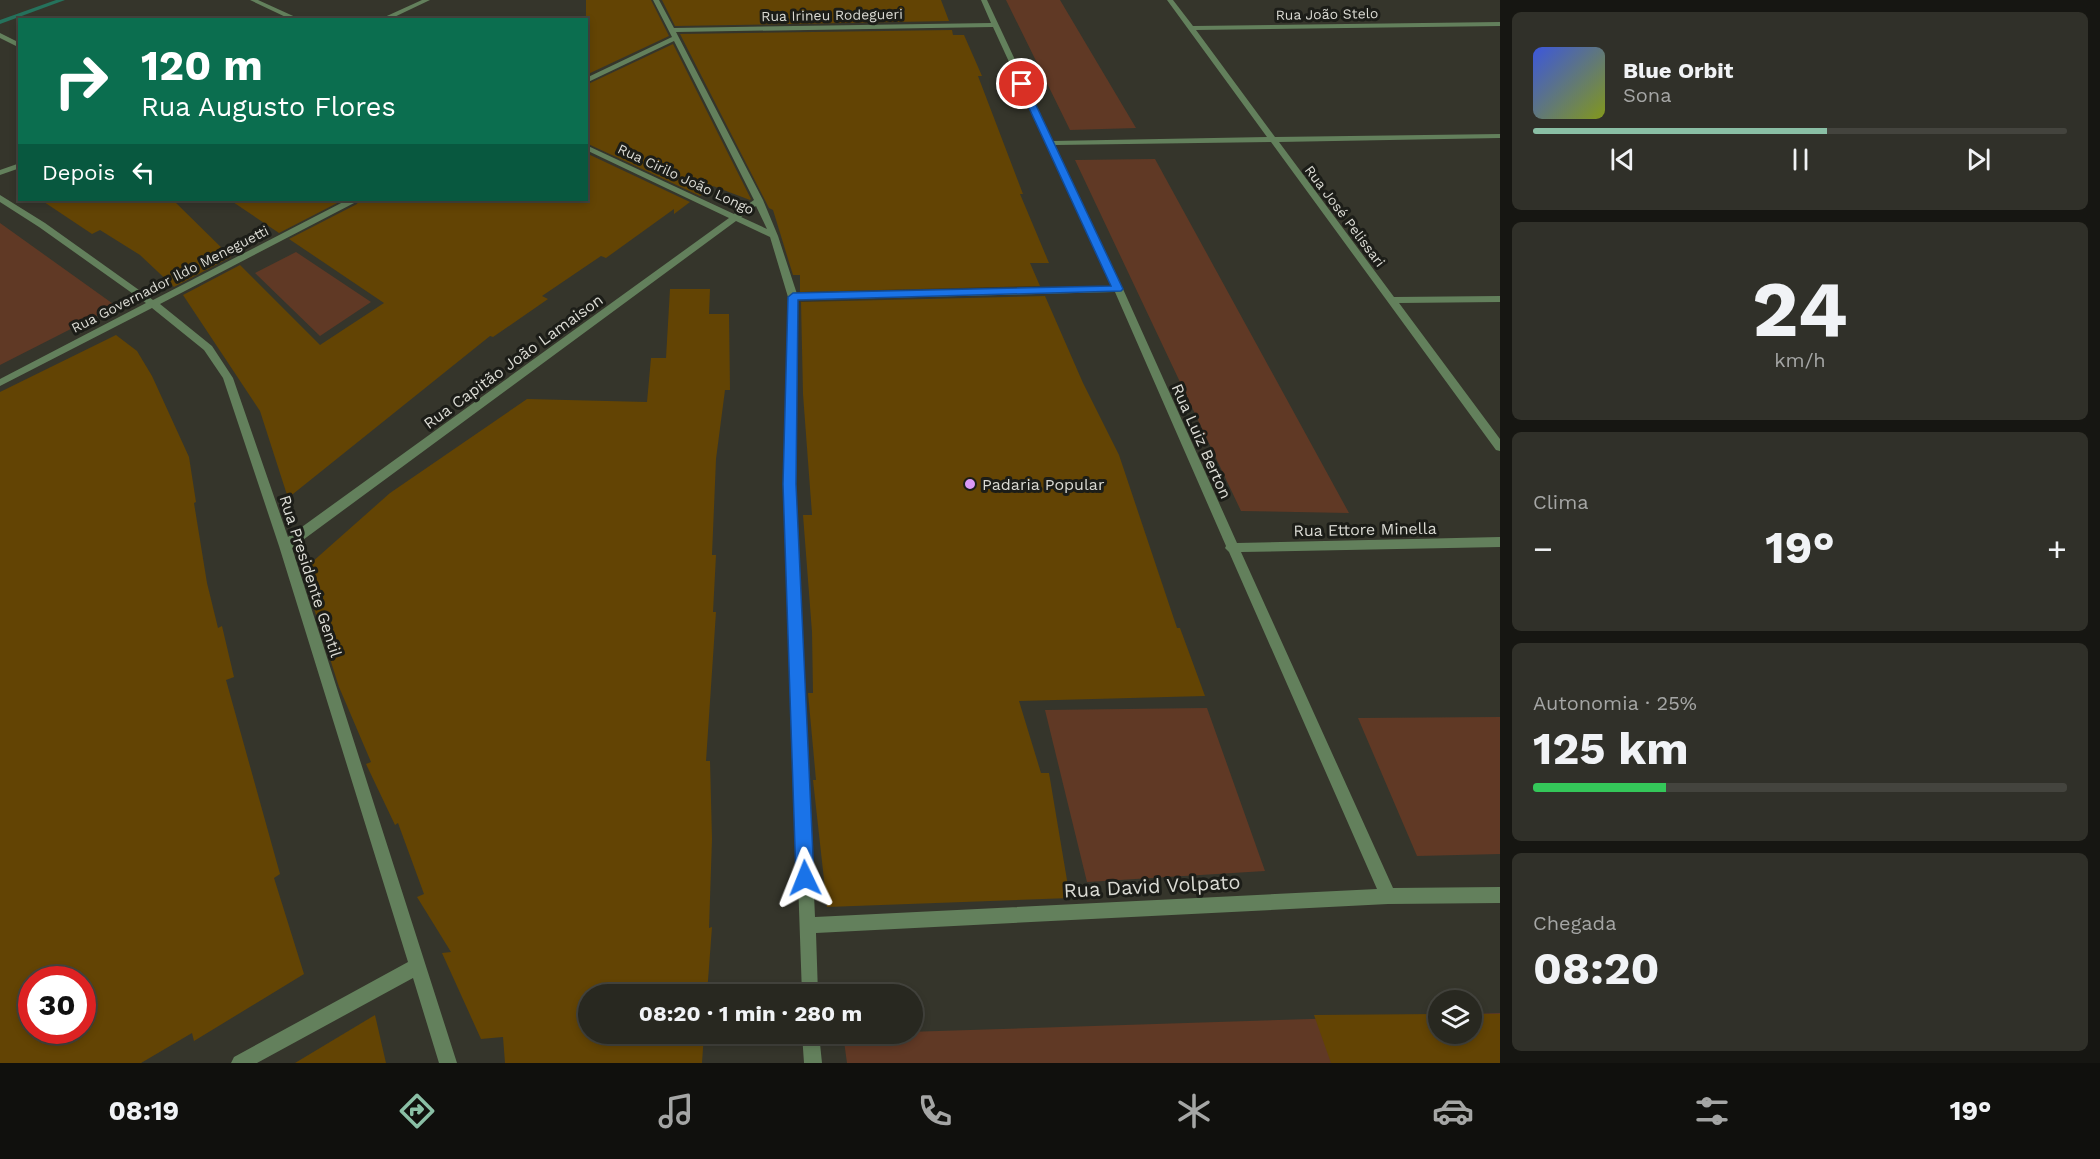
<!DOCTYPE html>
<html lang="pt">
<head>
<meta charset="utf-8">
<style>
  :root { --surface:#282820; --page:#303029; --text:#f1f3f6; --muted:#a5a6a5; --line:#44443e; --accent:#8abfa5 }
  body { margin:0; font-family:"Work Sans",sans-serif; background:var(--page); color:var(--text); height:100vh; display:flex; flex-direction:column; font-size:22px; white-space:nowrap }
  * { box-sizing:border-box; margin:0 }
  p { font-size:20px; color:var(--muted) }
  .icon { flex:none; width:33px; height:33px; fill:none; stroke:currentColor; stroke-width:2; stroke-linecap:round; stroke-linejoin:round }
  .map { position:relative; flex:1; overflow:hidden }
  .drawer { display:flex; flex-direction:column; gap:12px; padding:12px; background:#161612; width:600px }
  .drawer>* { flex:none }
  .banner { position:absolute; left:18px; top:18px; width:570px; height:183px; border-radius:0px; box-shadow:0 3px 9px #0003,0 0 0 2px var(--line); background:#0b6e4f; color:#fff; overflow:hidden }
  .fabs { position:absolute; left:1428px; top:990px; display:grid; gap:12px }
  .fabs a { display:grid; place-items:center; width:54px; height:54px; border-radius:50%; background:var(--surface); box-shadow:0 3px 9px #0003,0 0 0 2px var(--line); font-size:30px }
  .speed { position:absolute; left:18px; top:966px; display:flex; gap:12px; font-size:30px; font-weight:700; text-align:center }
  .speed>* { display:grid; place-content:center; width:78px; height:78px; border-radius:50%; background:var(--surface); box-shadow:0 3px 9px #0003,0 0 0 2px var(--line); line-height:1 }
  .speed .limit { border:9px solid #d22; background:#fff; color:#111 }
  .pin { position:absolute; display:grid; place-items:center; width:51px; height:51px; color:#fff; margin:-26px; border:3px solid #fff; border-radius:50%; box-shadow:0 2px 6px #0007 }
  .me { position:absolute; width:66px; margin:-33px; rotate:358deg; stroke-linejoin:round; filter:drop-shadow(0 0 4px #0008) }
  .turn { display:flex; align-items:center; gap:21px; height:126px; padding:0 24px; font-size:27px }
  .turn .icon { width:78px; height:78px; stroke-width:2.5 }
  .turn b { display:block; font-size:42px; line-height:51px }
  .then { display:flex; align-items:center; height:57px; padding:0 24px; background:#0003; gap:12px; font-size:22px }
  .big { font-size:45px; font-weight:700; line-height:1.1 }
  .drawer .tile { flex:1; display:flex; flex-direction:column; justify-content:center; gap:9px; min-width:0; padding:0 21px; border-radius:9px; background:var(--page) }
  .drawer .dial { align-items:center; gap:0 }
  .dial b { font-size:78px; line-height:1 }
  .song { display:flex; align-items:center; gap:18px }
  .cover { width:72px; height:72px; border-radius:9px; background:linear-gradient(135deg,hsl(230 70% 55%),hsl(70 70% 35%)) }
  .played { height:6px; border-radius:3px; background:linear-gradient(90deg,var(--accent) 55%,var(--line) 55%) }
  .keys { display:flex; justify-content:space-around; direction:ltr }
  .heat { display:flex; justify-content:space-between; align-items:center; font-size:33px; direction:ltr }
  .charge { height:9px; border-radius:4px; background:linear-gradient(90deg,#34c759 25%,var(--line) 0) }
  .trip { position:absolute; left:578px; top:984px; width:345px; height:60px; border-radius:30px; background:var(--surface); box-shadow:0 3px 9px #0003,0 0 0 2px var(--line); font-weight:700; line-height:60px; text-align:center }
  .dock { display:flex; height:96px; justify-content:space-around; align-items:center; background:#10100d; color:var(--muted) }
  .dock .icon { width:42px; height:42px }
  .dock .current { color:var(--accent) }
  .dock b { font-size:27px; color:var(--text) }
  main { display:flex; flex:1; min-height:0 }
  .map>svg:first-child { display:block }
</style>
</head>
<body>
<main>
<div class="map">
<svg width="1500" height="1063" viewBox="0 0 1500 1063">
  <rect width="100%" height="100%" fill="#35352b"/>
  <!-- green -->
  <path fill="#603925" d="M1006,0h54l76,128 -66,2z
    M1155,159l194,354 -108,-2 -166,-351z
    M0,223l116,83 -116,59z
    M296,252l75,50 -51,34 -65,-63z
    M1207,708l58,163 -178,11 -42,-172z
    M1500,717v137l-83,2 -59,-138z
    M1500,1013v50h-653l-4,-29 595,-19v19h34v-20z"/>
  <g fill="none" stroke-linecap="round" stroke-linejoin="round">
    <!-- stream -->
    <path fill="#25725c" fill-rule="evenodd" d="M56,0h9l-65,24v-4z"/>
  </g>
  <!-- building -->
  <path fill="#634404" fill-rule="evenodd" d="M586,0h65l18,36 -83,39z
    M662,0h279l8,21 -274,5z
    M952,30l1,5h11l18,41h-4l45,118h-3l29,69h-19l10,23 -240,6v-17h-7l-20,-65 -4,-2 -89,-174z
    M673,44l78,155 -1,1 -37,-14 -13,10 -114,-53v-58z
    M586,153l104,49 -16,12v-5l-68,49 -5,-2 -59,40 6,3 -55,38 -3,-1 -202,162 -28,-87 -77,-116 57,-30 80,80 64,-42 -95,-64 68,-35 2,-4h227z
    M41,200h132l58,57 -57,30 -34,-32 -40,-25 -8,4z
    M230,200h113l-64,33z
    M670,289h40l-1,25h20l1,76h-5l-9,69 -4,96h4l-3,57h3l-10,149h4l2,78 -3,89 3,-1 -5,67h-119v40h116l-2,29h-197l-2,-26 -22,2 -39,-86 9,-1 -34,-55 7,-3 -26,-71 -3,2 -29,-61 5,-2 -32,-75 -37,-116 88,-78 137,-94 120,3 4,-44h15z
    M1045,296l38,87 36,72 58,173h3l25,68 -186,5 22,72h8l21,125 -243,9 -14,-127h3l-8,-87h5l-1,-61 -9,-117h9l-9,-121 -2,-92z
    M116,335l21,16 15,25 37,81 7,45 -2,1 13,80 11,45 4,-2 12,51 -8,3 54,194 -6,4 30,96 -110,67 -2,-8 -51,30h-141v-671zM32,980h50v50h-50z
    M1438,1014v20h34v-20h28v49h-169l-17,-48z
    M375,1015l11,48h-91z"/>
  <g fill="none" stroke-linecap="round" stroke-linejoin="round">
    <!-- street -->
    <path fill="#63805c" fill-rule="evenodd" d="M250,0h8l44,20h-10z
      M422,0h8l-42,20h-10z
      M653,0h6l15,28 317,-5 -10,-23h6l66,141 214,-4 -100,-137h6l20,26 307,-4v4l-304,4 79,107 225,-3v4l-221,4 115,155 106,-1v6l-101,1 101,136v12l-4,-1 -225,-308 -216,3 68,144 114,254 263,-6v10l-259,5 152,336 107,-1v16l-112,1 -572,29 2,61h-16l-18,-510 4,-187 -18,-60 -34,-16 -444,327 165,515h-18l-26,-85 -156,85h-26l3,-6 174,-95 -129,-416 -56,-168 -19,-28 -52,-42 -152,78v-7l146,-76 -107,-76 -39,-25v-7l45,28 108,77 194,-100h10l-1,2 -196,102 52,42 21,32 55,159 441,-319 -143,-68v-5l148,69 20,-14 -80,-159 -88,42v-5l86,-41zM993,27l119,259 -315,8 -19,-58 -15,-36 -87,-168zM756,206l11,23 -26,-12zM1115,292l111,254 -1,2 4,4 148,337 -562,28 -19,-433 2,-184z
      M0,33l20,10v5l-20,-10z
      M20,163v5l-20,7v-5z
      M802,1034h17l3,29h-18z"/>
  </g>
  <!-- route -->
  <path fill="#1a73e8" stroke="#114b97" stroke-width="1.5" d="M1022,81l4,3 97,205 -2,2 -323,9 -2,184 18,394 -3,6 -6,3 -6,-3 -3,-6 -13,-394 5,-187 5,-4 318,-7 -93,-202z"/>
  <!-- markers -->
  <circle fill="#db99f6" stroke="#1c1d18" stroke-width="2" cx="970" cy="484" r="6"/>
  <g text-anchor="middle" stroke-width="6" stroke-linejoin="round" paint-order="stroke">
    <!-- far-street labels -->
    <g font-size="14" fill="#dbdbd4" stroke="#1c1d18">
      <text transform="translate(1327 14) rotate(-1)" y="5">Rua João Stelo</text>
      <text transform="translate(832 15) rotate(-1)" y="5">Rua Irineu Rodegueri</text>
      <text transform="translate(686 179) rotate(25)" y="5">Rua Cirilo João Longo</text>
      <text transform="translate(1345 216) rotate(53)" y="5">Rua José Pelissari</text>
      <text transform="translate(170 279) rotate(-27)" y="5">Rua Governador Ildo Meneguetti</text>
    </g>
    <!-- street labels -->
    <g font-size="16" fill="#dbdbd4" stroke="#1c1d18">
      <text transform="translate(513 361) rotate(-36)" y="6">Rua Capitão João Lamaison</text>
      <text transform="translate(1202 441) rotate(66)" y="6">Rua Luiz Berton</text>
      <text transform="translate(1365 529) rotate(-1)" y="6">Rua Ettore Minella</text>
      <text transform="translate(311 576) rotate(72)" y="6">Rua Presidente Gentil</text>
    </g>
    <!-- poi labels -->
    <g font-size="16" fill="#dbdbd4" stroke="#1c1d18" text-anchor="start">
      <text x="982" y="490">Padaria Popular</text>
    </g>
    <!-- near-street labels -->
    <g font-size="20" fill="#dbdbd4" stroke="#1c1d18">
      <text transform="translate(1152 886) rotate(-3)" y="7">Rua David Volpato</text>
    </g>
  </g>
</svg>
<div class="fabs">
<a><svg class="icon" aria-label="layers" viewBox="0 0 24 24"><path d="M12 4l9 5-9 5-9-5zM3 14l9 5 9-5"/></svg></a>
</div>
<div class="speed"><div class="limit">30</div></div>
<div class="pin" style="left:1022px;top:84px;background:#d93025"><svg class="icon" aria-label="arrive" viewBox="0 0 24 24"><path d="M6 21V4h12l-3 4 3 4H6"/></svg></div>
<svg class="me" style="left:805px;top:878px" viewBox="-20 -20 40 40"><path d="M0-17L14 15 0 8-14 15z" fill="#1a73e8" stroke="#fff" stroke-width="4"/></svg>
<div class="trip">08:20 · 1 min · 280 m</div>
<div class="banner">
<div class="turn"><svg class="icon" aria-label="right" viewBox="0 0 24 24"><path d="M7 20v-9h11M14 6l5 5-5 5"/></svg><div><b>120 m</b>Rua Augusto Flores</div></div>
<div class="then">Depois<svg class="icon" aria-label="left" viewBox="0 0 24 24"><path d="M17 20v-9H6M10 6l-5 5 5 5"/></svg></div>
</div>
</div>
<section class="drawer">
<div class="tile">
<div class="song"><i class="cover"></i><div><b>Blue Orbit</b><p>Sona</p></div></div>
<div class="played"></div>
<div class="keys"><svg class="icon" aria-label="previous" viewBox="0 0 24 24"><path d="M18 5L8 12l10 7zM5 5v14"/></svg><svg class="icon" aria-label="pause" viewBox="0 0 24 24"><path d="M8 5v14M16 5v14"/></svg><svg class="icon" aria-label="next" viewBox="0 0 24 24"><path d="M6 5l10 7-10 7zM19 5v14"/></svg></div>
</div>
<div class="tile dial"><b>24</b><p>km/h</p></div>
<div class="tile"><p>Clima</p>
<div class="heat"><a>−</a><b class="big">19°</b><a>+</a></div>
</div>
<div class="tile"><p>Autonomia · 25%</p><b class="big">125 km</b><div class="charge"></div></div>
<div class="tile"><p>Chegada</p><b class="big">08:20</b></div>
</section>
</main>
<nav class="dock">
<b>08:19</b>
<svg class="icon current" aria-label="directions" viewBox="0 0 24 24"><path d="M12 3l9 9-9 9-9-9zM9 14v-3h6M13 9l2 2-2 2"/></svg>
<svg class="icon" aria-label="music" viewBox="0 0 24 24"><path d="M9 18V5l10-2v13"/><circle cx="6" cy="18" r="3"/><circle cx="16" cy="16" r="3"/></svg>
<svg class="icon" aria-label="phone" viewBox="0 0 24 24"><path d="M5 4h4l2 5-3 2q2 4 5 5l2-3 5 2v4C11 20 4 13 5 4z"/></svg>
<svg class="icon" aria-label="climate" viewBox="0 0 24 24"><path d="M12 3v18M4 7l16 10M4 17L20 7"/></svg>
<svg class="icon" aria-label="car" viewBox="0 0 24 24"><path d="M5 17H2v-5l4-1 3-4h7l3 4 3 1v5h-3M9 17h6M6 11h13"/><circle cx="7" cy="17" r="2"/><circle cx="17" cy="17" r="2"/></svg>
<svg class="icon" aria-label="filters" viewBox="0 0 24 24"><path d="M4 7h16M4 17h16"/><circle cx="9" cy="7" r="2"/><circle cx="15" cy="17" r="2"/></svg>
<b>19°</b>
</nav>
</body>
</html>
